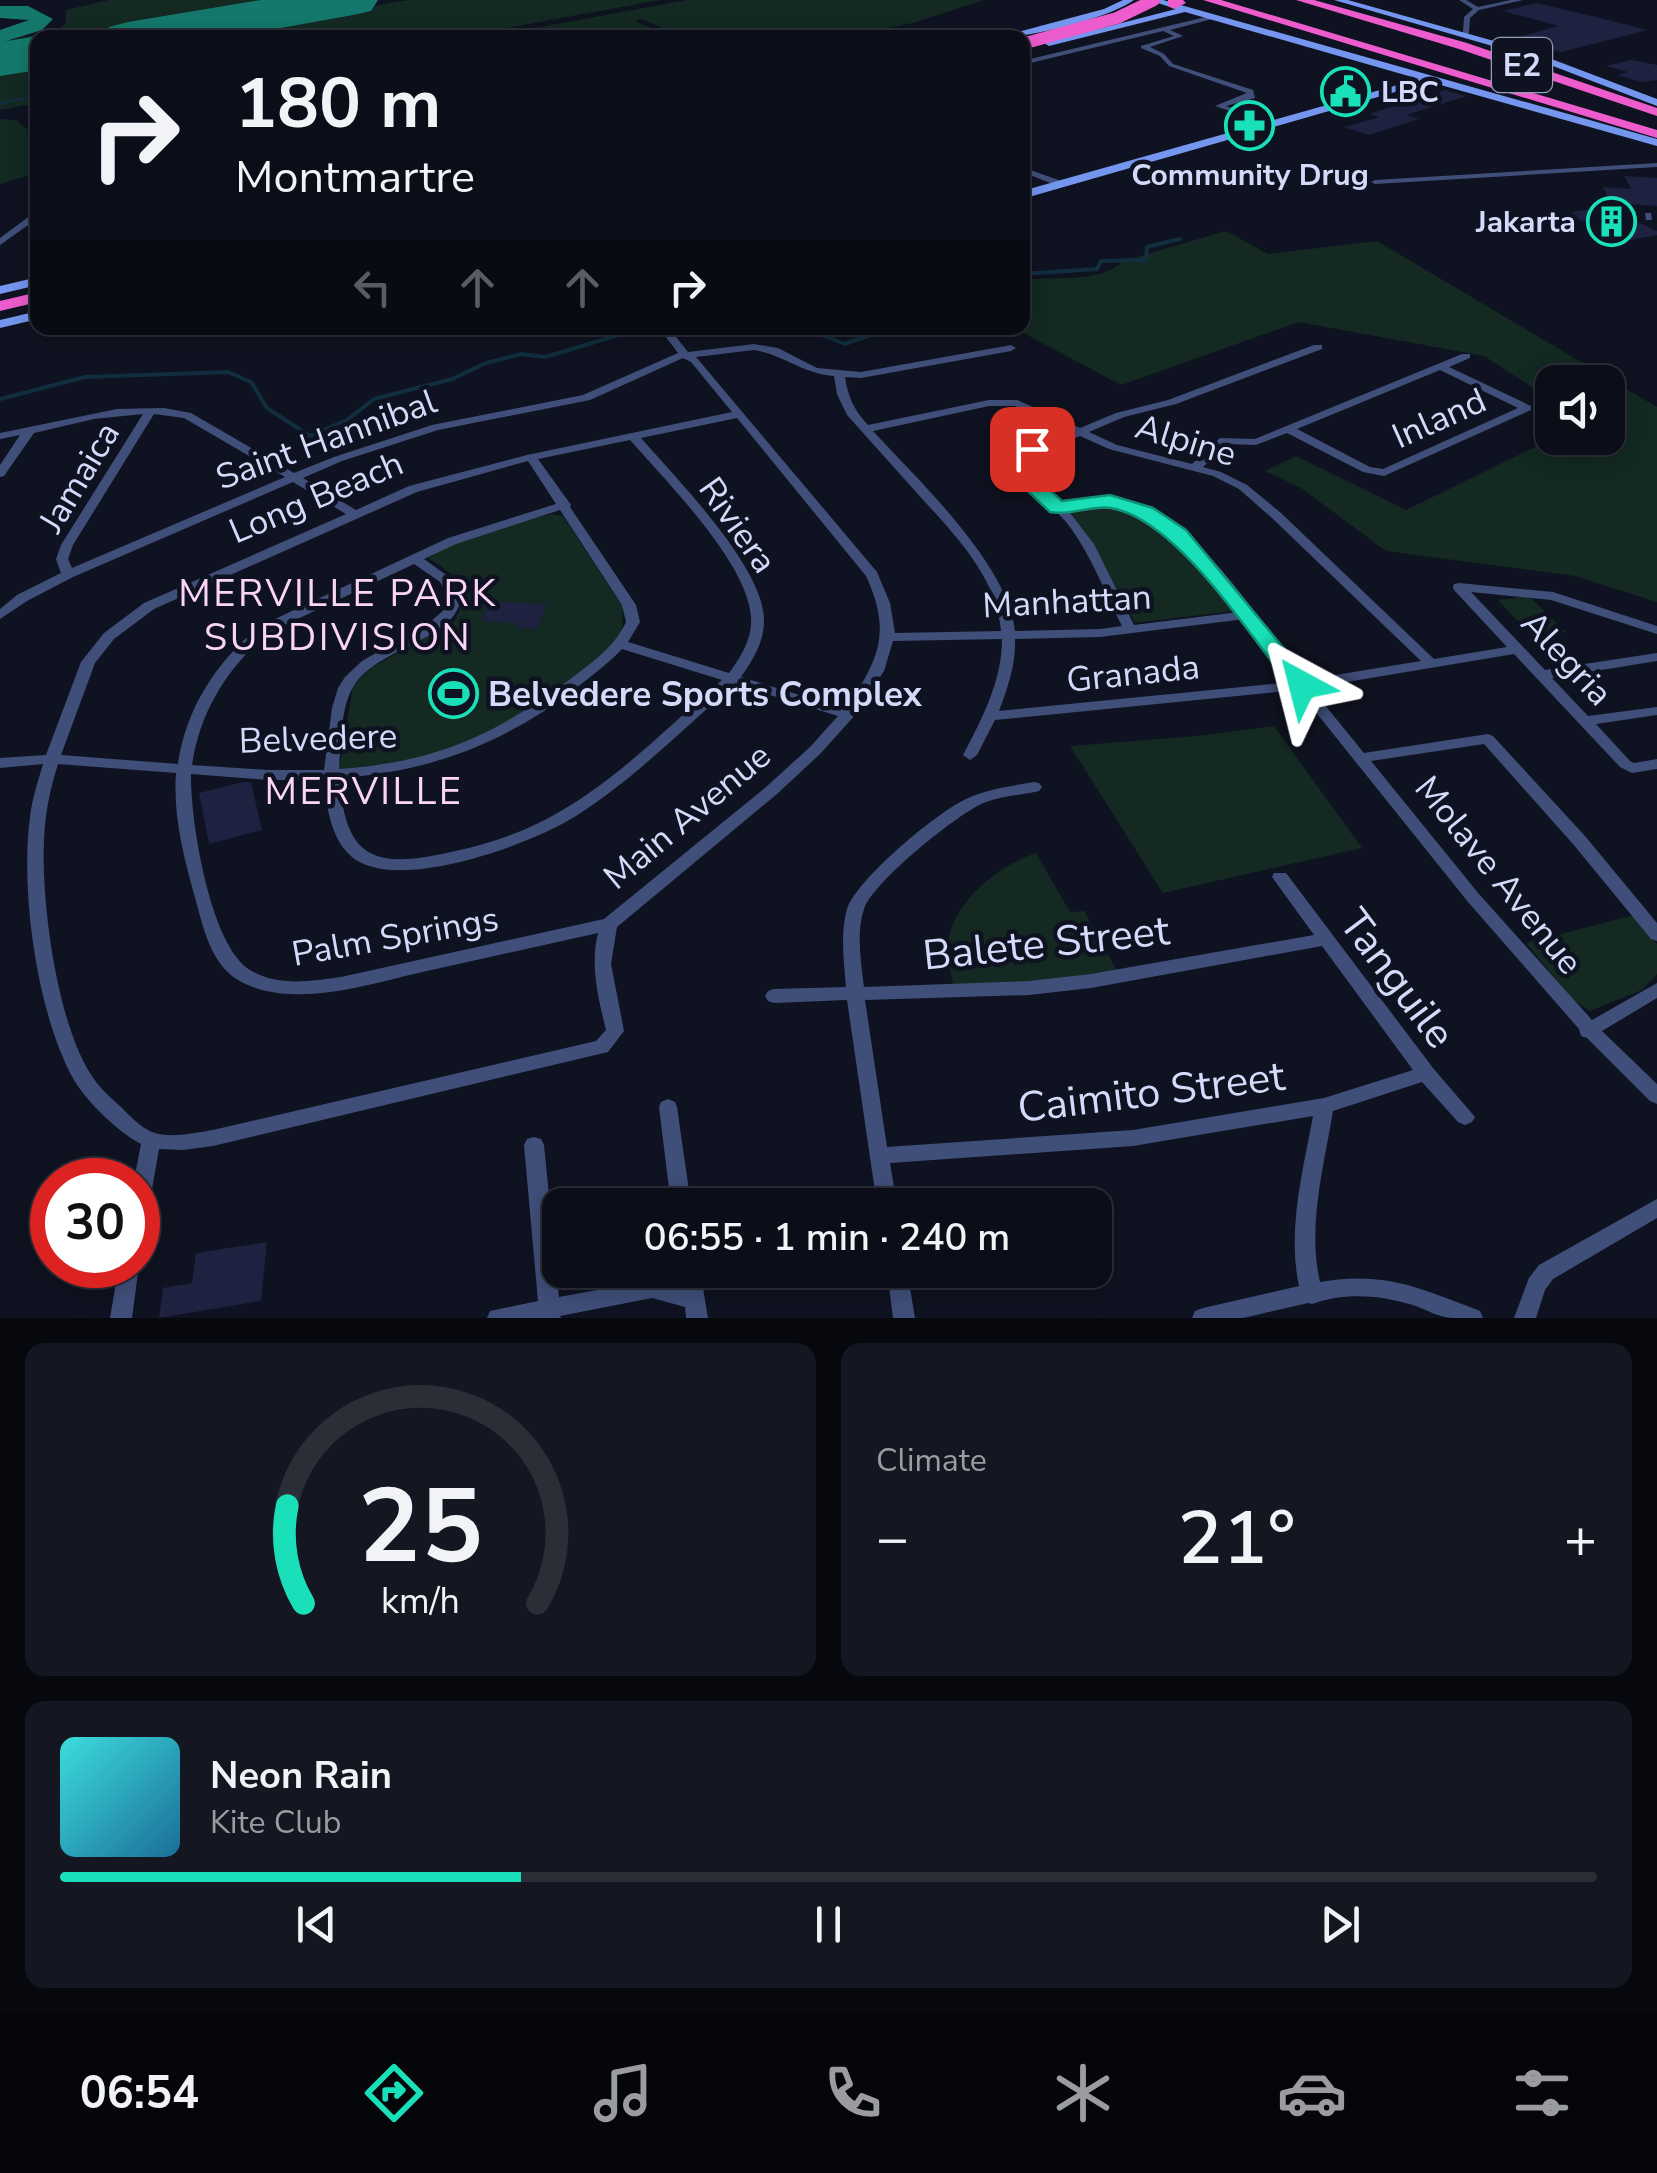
<!DOCTYPE html>
<html lang="en">
<head>
<meta charset="utf-8">
<style>
  :root { --surface:#0b0e18; --page:#141721; --text:#f1f3f6; --muted:#9a9ca2; --line:#2b2e37; --accent:#19e0b8 }
  body { margin:0; font-family:"Nunito Sans",sans-serif; background:var(--page); color:var(--text); height:100vh; display:flex; flex-direction:column; font-size:38px; white-space:nowrap }
  * { box-sizing:border-box; margin:0 }
  p { font-size:32px; color:var(--muted) }
  .icon { flex:none; width:55px; height:55px; fill:none; stroke:currentColor; stroke-width:2; stroke-linecap:round; stroke-linejoin:round }
  .map { position:relative; height:1318px; overflow:hidden }
  .details { display:flex; flex-direction:column; gap:25px; padding:25px; background:#06080d; flex:1 }
  .details>* { flex:none }
  .hud { position:absolute; left:30px; top:30px; width:1000px; height:305px; border-radius:20px; box-shadow:0 5px 25px #0003,0 0 0 2px var(--line); background:#0b0e18; color:var(--text); overflow:hidden }
  .tools { position:absolute; left:1535px; top:365px; display:grid; gap:20px }
  .tools a { display:grid; place-items:center; width:90px; height:90px; border-radius:20px; background:var(--surface); box-shadow:0 5px 25px #0003,0 0 0 2px var(--line); font-size:50px }
  .speed { position:absolute; left:30px; top:1158px; display:flex; gap:20px; font-size:50px; font-weight:700; text-align:center }
  .speed>* { display:grid; place-content:center; width:130px; height:130px; border-radius:50%; background:var(--surface); box-shadow:0 5px 25px #0003,0 0 0 2px var(--line); line-height:1 }
  .speed .limit { border:15px solid #d22; background:#fff; color:#111 }
  .pin { position:absolute; display:grid; place-items:center; width:85px; height:85px; color:#fff; margin:-42px; border-radius:20px; box-shadow:0 5px 15px #0006 }
  .me { position:absolute; width:110px; margin:-55px; rotate:322deg; stroke-linejoin:round; filter:drop-shadow(0 0 8px #0008) }
  .turn { display:flex; align-items:center; gap:35px; height:210px; padding:0 40px; font-size:45px }
  .turn .icon { width:130px; height:130px; stroke-width:2.5 }
  .turn b { display:block; font-size:70px; line-height:85px }
  .lanes { display:flex; align-items:center; height:95px; padding:0 40px; background:#0003; justify-content:center; gap:50px; direction:ltr }
  .lanes .off { opacity:.35 }
  .big { font-size:75px; font-weight:600; line-height:1.1 }
  .details .card { flex:1; display:flex; flex-direction:column; justify-content:center; gap:15px; min-width:0; padding:0 35px; border-radius:20px; background:var(--page) }
  .details .dial { align-items:center; gap:0 }
  .dial svg { height:260px; overflow:visible; fill:none; stroke:var(--line); stroke-width:7; stroke-linecap:round; text-anchor:middle }
  .dial text { fill:var(--text); stroke:none }
  .song { display:flex; align-items:center; gap:30px }
  .cover { width:120px; height:120px; border-radius:15px; background:linear-gradient(135deg,hsl(180 70% 55%),hsl(200 70% 35%)) }
  .played { height:10px; border-radius:5px; background:linear-gradient(90deg,var(--accent) 30%,var(--line) 30%) }
  .keys { display:flex; justify-content:space-around; direction:ltr }
  .heat { display:flex; justify-content:space-between; align-items:center; font-size:55px; direction:ltr }
  .details .tiles { flex:1; display:grid; gap:25px; grid-template-columns:1fr 1fr }
  .card:last-child { grid-column:span 2 }
  .trip { position:absolute; left:542px; top:1188px; width:570px; height:100px; border-radius:20px; background:var(--surface); box-shadow:0 5px 25px #0003,0 0 0 2px var(--line); font-weight:600; line-height:100px; text-align:center }
  .menu { display:flex; height:160px; justify-content:space-around; align-items:center; background:#04060a; color:var(--muted) }
  .menu .icon { width:70px; height:70px }
  .menu .current { color:var(--accent) }
  .menu b { font-size:45px; color:var(--text) }
  .map>svg:first-child { display:block }
</style>
</head>
<body>
<div class="map">
<svg width="1657" height="1318" viewBox="0 0 1657 1318">
  <rect width="100%" height="100%" fill="#0f1220"/>
  <!-- green -->
  <path fill="#132922" d="M109,0h185l-231,37 -25,1 -1,4 -37,6v-5l60,-15 6,-5v-12l4,-2z
    M408,0h252l-202,37 -213,1 -8,-6h-17z
    M687,0h297l-71,23 -71,14h-157l-44,-18 -6,2 38,16h-187z
    M37,64v39l-37,7v-40z
    M0,119l16,1 21,17v36l-37,11z
    M1226,231l42,23 109,-13 280,166v195l-82,-26 -189,-25 -85,-63 -36,-17 31,-15 110,54 147,-72h55v-56h-56v18l-68,-44 -185,-34 -178,63 -107,-57h8l1,-44 8,-5c28,-2 72,3 92,-18z
    M1102,505l41,11 33,24 58,71 -99,12 -48,-87 -21,-26z
    M551,514l12,2 60,91 -1,25 -11,15 -72,60 -114,54 -86,8 14,-83 18,-18 83,-47c21,-35 3,-44 -26,-63l42,-24z
    M1529,596l37,36 -33,5 -35,-37z
    M1274,726l88,122 -199,45 -93,-147 127,-10z
    M1036,853l34,59 14,-1 33,60 -89,12 -75,1c-2,-12 -6,-26 -5,-39 4,-43 50,-79 88,-92z
    M1634,915l23,29v30l-15,16 -52,21 -18,-12 -46,-56z"/>
  <g fill="none" stroke-linecap="round" stroke-linejoin="round">
    <!-- stream-far1 -->
    <path stroke="#112e3e" stroke-width="2.5" d="M0,103l38,-7"/>
    <!-- stream -->
    <path stroke="#112e3e" stroke-width="4" d="M1022,274l75,-5 4,-8 45,-1 1,-13 33,-8
      M804,328l41,16 33,-12 48,-4
      M0,399l85,-22 143,-5 23,10 16,26 43,28 37,-16 27,-21 78,-20 34,-16 35,-9 24,3 74,-22 11,-7"/>
    <!-- taxiway -->
    <path fill="#14796c" fill-rule="evenodd" d="M323,0h31l-17,8h-14z
      M0,6h28l25,13 -11,11 -42,13v-13l29,-10 -29,-2z"/>
    <!-- runway -->
    <path fill="#14796c" fill-rule="evenodd" d="M261,0h117l-7,11 -18,4 -129,23h-123l8,-11 19,-5z
      M38,36l5,2h-5v32l-38,6v-34z"/>
  </g>
  <!-- building -->
  <path fill="#1e213f" d="M1537,3l59,14 52,13 -87,22 -53,-12 51,-14 -56,-15z
    M1631,60l26,5v15l-16,2 -24,-7 11,-3 -22,-6z
    M1445,90l22,6 -60,19 12,4 -50,16 -25,-8 35,-10 -10,-3z
    M1624,176l33,2v28l-46,-3 -8,-16 28,2z
    M1603,207l54,24v4l-33,6 -58,-28z
    M490,601l57,3 -10,25 -21,-1 2,-5 -37,-2z
    M243,782h8l11,48 -53,14 -10,-51z
    M267,1242l-6,59 -102,17 4,-30 29,-5 4,-30z"/>
  <g fill="none" stroke-linecap="round" stroke-linejoin="round">
    <!-- street -->
    <path fill="#404f7a" fill-rule="evenodd" d="M1459,0h7l12,7 33,-7h12l-44,10 -9,8 -1,15 -3,2 -3,-2 1,-16 9,-8z
      M1214,15l2,3 -46,12 13,6 -33,11 14,7 9,10 80,26 2,8 -29,8 48,16v4l-59,-20 32,-13 -78,-27 -9,-10 -19,-8v-2l33,-10 -11,-5 -141,34v-4z
      M1657,163v4l-282,17 -4,-2 4,-2z
      M1022,167l42,15 1,2 -7,2 -36,-14z
      M35,212h3v6l-38,27v-7z
      M1645,213h6l1,7h-6z
      M659,328h10l19,24 66,-8 24,4 39,20 44,4 150,-27 5,3 -5,3 -150,27 -16,-1c3,20 9,33 23,48l121,-25h28l63,28 36,-15 52,-13 146,-55h8v4l-146,55 -52,13 -35,15 28,13 75,19 28,-26 35,1 207,-85h8v4l-21,9 82,39v4l-147,66 -21,-4 -76,-39 -31,12 -29,-1 -24,23 18,5 26,13 34,28 153,146 73,-12 -53,-57 -1,-3 1,-3 5,-1 94,9 104,34v8l-106,-34 -80,-8 74,78 112,-17v8l-105,17 36,38 69,-9v8l-61,9 34,37 4,2 23,-4v10l-25,4 -12,-6 -106,-113 -203,34 53,65 124,-19 5,2 92,100 72,87v18l-6,-2 -78,-95 -89,-100 -113,17 108,133 113,126 65,-37v15l-55,33 55,53v20l-7,-3 -63,-63 -6,-2 -2,-7 -111,-127 -170,-212 -303,30 -18,35 -7,5 -7,-5c19,-36 39,-74 39,-116l-109,2 -9,30 -27,42 -37,41 -43,40 -160,133 -6,37 13,67 -16,21 -395,94 -30,4 -24,-1 -11,63 -3,6 -7,2v-40h-4l7,-36c-23,-12 -54,-42 -67,-64 -37,-65 -54,-189 -44,-263 2,-18 8,-36 13,-53l-43,4v-10l46,-3 35,-93 23,-29 40,-30 202,-89 -53,-32 -220,95 -46,24 -27,18v-10l17,-14 44,-22 -5,-14 5,-14 82,-131 -49,5 -60,14 -30,43 -4,1v-12l20,-30 -20,4v-6l117,-24 47,-1 27,5 103,60 40,-16 98,-32 151,-30 95,-42zM754,350c31,5 47,23 80,26l3,18 10,21c23,26 46,51 69,77 35,39 81,83 85,139l-106,2 -5,-30 -13,-31 -181,-215zM683,358l8,4 41,50 -205,43 -118,31 -53,24 -53,-32 39,-17 96,-31 152,-30zM1440,370l78,38 -135,61 -13,-2 -73,-38zM989,406h26l56,26 -55,23 -5,7c14,28 41,41 59,65 22,30 35,66 52,99l-22,3 -85,2c-7,-67 -97,-151 -142,-200zM154,414l30,4 101,59 -213,91 -4,-9 5,-14zM737,418l129,158c26,56 13,85 -21,133l-104,-32c12,-17 23,-35 23,-56 1,-53 -89,-144 -123,-183zM1080,436l29,13 104,27 26,13 34,30 148,142 -116,19c-42,-52 -98,-149 -161,-172 -28,-10 -55,-9 -84,-5l-29,-27 -8,-14 1,-3zM630,440c35,40 118,123 121,177 2,20 -10,40 -22,56l-101,-31 12,-20 -4,-17 -66,-98 1,-2 -33,-46zM528,461l28,43 -108,34 -188,88c-43,35 -74,82 -82,138l-117,-9 34,-92 19,-24 40,-30 263,-117zM1091,507c73,1 108,51 148,105l-105,13 -40,-81 -27,-35zM560,510l62,95 4,17c-11,24 -32,39 -53,55 -78,58 -136,85 -234,92 2,-26 1,-63 16,-85 21,-32 85,-43 101,-72 3,-5 4,-10 5,-15l-12,-20 -25,-18 32,-15zM414,564l26,18 8,15 -4,13 -14,12 -68,39 -17,16 -7,11 -6,20 -8,62h-55l-77,-5c8,-54 36,-99 78,-133zM1245,619l47,63 -293,29c9,-24 17,-47 16,-72l85,-2zM622,649l100,31c-52,45 -101,96 -161,131 -40,24 -85,37 -130,45 -69,13 -86,-12 -92,-78 91,-6 164,-34 236,-89 16,-13 33,-25 47,-40zM735,684l103,32 -28,31 -44,40 -162,132 -263,58c-30,4 -64,10 -91,-7 -40,-24 -60,-151 -59,-196l78,6h55c2,25 7,60 28,77 45,37 180,-13 224,-41 58,-37 107,-87 159,-132zM58,764l118,9c-3,42 7,81 18,121 8,28 14,62 38,82 16,12 38,17 58,18 43,2 86,-11 128,-21 60,-13 120,-27 180,-40 -8,32 0,64 8,97l-10,11 -383,89c-19,3 -43,9 -61,2 -12,-5 -22,-16 -31,-25 -11,-10 -23,-20 -31,-34 -33,-52 -49,-171 -46,-233 1,-26 6,-51 14,-76z
      M1034,782l5,1 3,4 -3,4c-17,4 -36,5 -53,11 -27,10 -113,80 -122,107 -8,24 -3,53 0,78l165,-6 62,-7 223,-39 -42,-58 2,-4h12l147,195 42,49 -3,5 -7,3 -7,-3 -36,-40 -89,29c-9,55 -26,115 -13,171 66,-11 99,6 160,29l3,7c-11,0 -22,0 -32,0 -13,-1 -26,-9 -38,-13 -33,-10 -69,-13 -101,-1l-4,-1 -65,15h-51l3,-7 8,-3 96,-22c-12,-57 4,-115 14,-170l-180,30 -243,17 7,42h-20l-30,-205 -73,3 -6,-2 -3,-5 3,-5 6,-2 72,-2c-2,-25 -6,-54 1,-78 10,-30 89,-96 119,-110 21,-10 45,-13 68,-17zM1322,946l91,124 -89,28 -191,32 -246,17 -22,-147 164,-5 62,-7z
      M668,1099l7,3 2,5 14,98h-20l-12,-98 2,-5z
      M534,1137l7,2 3,6 15,152 93,-17 30,7 -2,-17h20l8,48h-22l-1,-11 -33,-9 -92,18 1,2h-74l3,-7 48,-10 -14,-156 3,-6z
      M1657,1199v19l-104,61 -8,11 -9,28h-22l15,-40 10,-13z
      M138,1261l1,4 -7,53h-22l9,-53h19z
      M887,1270h20l8,48h-22z"/>
    <!-- secondary -->
    <path fill="#7596ef" fill-rule="evenodd" d="M1123,0h11c-27,19 -105,38 -139,38l109,-29z
      M1149,0h14l494,139v7l-227,-64 -408,117v-8l397,-112 -234,-67 -136,34 -5,-3 132,-34z
      M1334,0h14l185,52 124,47v7l-130,-50z
      M38,277v8l-38,9v-8z
      M38,311v8l-38,9v-8z"/>
    <!-- highway -->
    <path fill="#ed5ccd" fill-rule="evenodd" d="M1168,0h15l3,3 -12,6 -6,-3z
      M1203,0h18l436,130v8z
      M1296,0h18l153,43 190,65v8l-198,-67z
      M38,292v10l-38,9v-10z"/>
    <!-- highway-bridge -->
    <path stroke="#ed5ccd" stroke-width="12" d="M1022,44l95,-26 37,-18"/>
  </g>
  <!-- route -->
  <path fill="#19e0b8" stroke="#109278" stroke-width="2.5" d="M1032,443l10,6 -15,14 3,9 32,29 48,-6 43,13 33,22 124,150 3,5 -3,5h-17c-41,-52 -116,-171 -182,-182 -19,-3 -41,8 -61,4l-35,-33 -8,-17z"/>
  <!-- icons -->
  <defs>
    <symbol id="civic-ring" viewBox="-11 -11 22 22"><circle r="9.5" fill="#0f1220" stroke="#19e0b8" stroke-width="1.5"/><path d="M-.6-6.5H3V-4.5H.6V-3L4-1V1h2V6H-6V1h2V-1L-.6-3ZM-1.2 2.5V6h2.4V2.5Z" fill="#19e0b8"/></symbol>
    <symbol id="pharmacy-ring" viewBox="-11 -11 22 22"><circle r="9.5" fill="#0f1220" stroke="#19e0b8" stroke-width="1.5"/><path d="M-2-6h4v4h4v4h-4v4h-4v-4h-4v-4h4Z" fill="#19e0b8"/></symbol>
    <symbol id="building-ring" viewBox="-11 -11 22 22"><circle r="9.5" fill="#0f1220" stroke="#19e0b8" stroke-width="1.5"/><path d="M-4-6H4V6H1V3H-1V6H-4ZM-2.5-4.3h1.7v1.8h-1.7ZM.8-4.3h1.7v1.8H.8ZM-2.5-1h1.7V.8h-1.7ZM.8-1h1.7V.8H.8Z" fill="#19e0b8"/></symbol>
    <symbol id="stadium-ring" viewBox="-11 -11 22 22"><circle r="9.5" fill="#0f1220" stroke="#19e0b8" stroke-width="1.5"/><path d="M0-5a6.5 5 0 1 0 0 10a6.5 5 0 1 0 0-10ZM-3.5-1.8h7v3.6h-7Z" fill="#19e0b8"/></symbol>
  </defs>
  <g fill-rule="evenodd">
    <use href="#civic-ring" x="1318" y="64" width="55" height="55"/>
    <use href="#pharmacy-ring" x="1222" y="98" width="55" height="55"/>
    <use href="#building-ring" x="1584" y="194" width="55" height="55"/>
    <use href="#stadium-ring" x="426" y="666" width="55" height="55"/>
  </g>
  <g text-anchor="middle" stroke-width="9" stroke-linejoin="round" paint-order="stroke">
    <!-- far-poi labels -->
    <g font-size="30" font-weight="bold" fill="#d3dafa" stroke="#0f1220" text-anchor="start">
      <text x="1381" y="102">LBC</text>
      <text x="1250" y="185" text-anchor="middle">Community Drug</text>
      <text x="1576" y="232" text-anchor="end">Jakarta</text>
    </g>
    <!-- shield labels -->
    <rect fill="#0f1220" stroke="#989eb9" stroke-width="2.5" x="1492" y="38" width="60" height="54" rx="8"/>
    <g font-size="32" font-weight="bold" fill="#d3dafa">
      <text x="1522" y="76">E2</text>
    </g>
    <!-- street labels -->
    <g font-size="35" fill="#d3dafa" stroke="#0f1220">
      <text transform="translate(1439 418) rotate(-24)" y="12">Inland</text>
      <text transform="translate(326 439) rotate(-20)" y="12">Saint Hannibal</text>
      <text transform="translate(1186 440) rotate(17)" y="12">Alpine</text>
      <text transform="translate(79 477) rotate(-59)" y="12">Jamaica</text>
      <text transform="translate(316 497) rotate(-23)" y="12">Long Beach</text>
      <text transform="translate(738 525) rotate(55)" y="12">Riviera</text>
      <text transform="translate(1067 601) rotate(-3)" y="12">Manhattan</text>
      <text transform="translate(1567 658) rotate(47)" y="12">Alegria</text>
      <text transform="translate(1133 673) rotate(-6)" y="12">Granada</text>
      <text transform="translate(318 738) rotate(-2)" y="12">Belvedere</text>
      <text transform="translate(687 816) rotate(-40)" y="12">Main Avenue</text>
      <text transform="translate(1499 875) rotate(51)" y="12">Molave Avenue</text>
      <text transform="translate(395 936) rotate(-10)" y="12">Palm Springs</text>
    </g>
    <!-- poi labels -->
    <g font-size="35" font-weight="bold" fill="#d3dafa" stroke="#0f1220" text-anchor="start">
      <text x="488" y="706">Belvedere Sports Complex</text>
    </g>
    <!-- neighbourhood labels -->
    <g font-size="38" letter-spacing="2.5" fill="#fad5f8" stroke="#0f1220">
      <text x="338" y="606">MERVILLE PARK<tspan x="338" dy="44">SUBDIVISION</tspan></text>
      <text x="364" y="804">MERVILLE</text>
    </g>
    <!-- near-street labels -->
    <g font-size="42" fill="#d3dafa" stroke="#0f1220">
      <text transform="translate(1046 942) rotate(-6)" y="15">Balete Street</text>
      <text transform="translate(1398 978) rotate(53)" y="15">Tanguile</text>
      <text transform="translate(1151 1091) rotate(-7)" y="15">Caimito Street</text>
    </g>
  </g>
</svg>
<div class="tools">
<a><svg class="icon" aria-label="sound" viewBox="0 0 24 24"><path d="M4 9h4l5-4v14l-5-4H4zM17 9q2 3 0 6"/></svg></a>
</div>
<div class="speed"><div class="limit">30</div></div>
<div class="pin" style="left:1032px;top:449px;background:#d93025"><svg class="icon" aria-label="arrive" viewBox="0 0 24 24"><path d="M6 21V4h12l-3 4 3 4H6"/></svg></div>
<svg class="me" style="left:1302px;top:685px" viewBox="-20 -20 40 40"><path d="M0-17L14 15 0 8-14 15z" fill="#19e0b8" stroke="#fff" stroke-width="4"/></svg>
<div class="trip">06:55 · 1 min · 240 m</div>
<div class="hud">
<div class="turn"><svg class="icon" aria-label="right" viewBox="0 0 24 24"><path d="M7 20v-9h11M14 6l5 5-5 5"/></svg><div><b>180 m</b>Montmartre</div></div>
<div class="lanes"><svg class="icon off" aria-label="left" viewBox="0 0 24 24"><path d="M17 20v-9H6M10 6l-5 5 5 5"/></svg><svg class="icon off" aria-label="ahead" viewBox="0 0 24 24"><path d="M12 20V5M6 11l6-6 6 6"/></svg><svg class="icon off" aria-label="ahead" viewBox="0 0 24 24"><path d="M12 20V5M6 11l6-6 6 6"/></svg><svg class="icon" aria-label="right" viewBox="0 0 24 24"><path d="M7 20v-9h11M14 6l5 5-5 5"/></svg></div>
</div>
</div>
<section class="details">
<div class="tiles">
<div class="card dial"><svg viewBox="0 0 100 80">
<path d="M14 69A42 42 0 1 1 86 69"/>
<path d="M14 69A42 42 0 0 1 9 39" stroke="#19e0b8"/>
<text x="50" y="56" font-size="32" font-weight="700">25</text>
<text x="50" y="72" font-size="11">km/h</text>
</svg></div>
<div class="card"><p>Climate</p>
<div class="heat"><a>−</a><b class="big">21°</b><a>+</a></div>
</div>
<div class="card">
<div class="song"><i class="cover"></i><div><b>Neon Rain</b><p>Kite Club</p></div></div>
<div class="played"></div>
<div class="keys"><svg class="icon" aria-label="previous" viewBox="0 0 24 24"><path d="M18 5L8 12l10 7zM5 5v14"/></svg><svg class="icon" aria-label="pause" viewBox="0 0 24 24"><path d="M8 5v14M16 5v14"/></svg><svg class="icon" aria-label="next" viewBox="0 0 24 24"><path d="M6 5l10 7-10 7zM19 5v14"/></svg></div>
</div>
</div>
</section>
<nav class="menu">
<b>06:54</b>
<svg class="icon current" aria-label="directions" viewBox="0 0 24 24"><path d="M12 3l9 9-9 9-9-9zM9 14v-3h6M13 9l2 2-2 2"/></svg>
<svg class="icon" aria-label="music" viewBox="0 0 24 24"><path d="M9 18V5l10-2v13"/><circle cx="6" cy="18" r="3"/><circle cx="16" cy="16" r="3"/></svg>
<svg class="icon" aria-label="phone" viewBox="0 0 24 24"><path d="M5 4h4l2 5-3 2q2 4 5 5l2-3 5 2v4C11 20 4 13 5 4z"/></svg>
<svg class="icon" aria-label="climate" viewBox="0 0 24 24"><path d="M12 3v18M4 7l16 10M4 17L20 7"/></svg>
<svg class="icon" aria-label="car" viewBox="0 0 24 24"><path d="M5 17H2v-5l4-1 3-4h7l3 4 3 1v5h-3M9 17h6M6 11h13"/><circle cx="7" cy="17" r="2"/><circle cx="17" cy="17" r="2"/></svg>
<svg class="icon" aria-label="filters" viewBox="0 0 24 24"><path d="M4 7h16M4 17h16"/><circle cx="9" cy="7" r="2"/><circle cx="15" cy="17" r="2"/></svg>
</nav>
</body>
</html>
